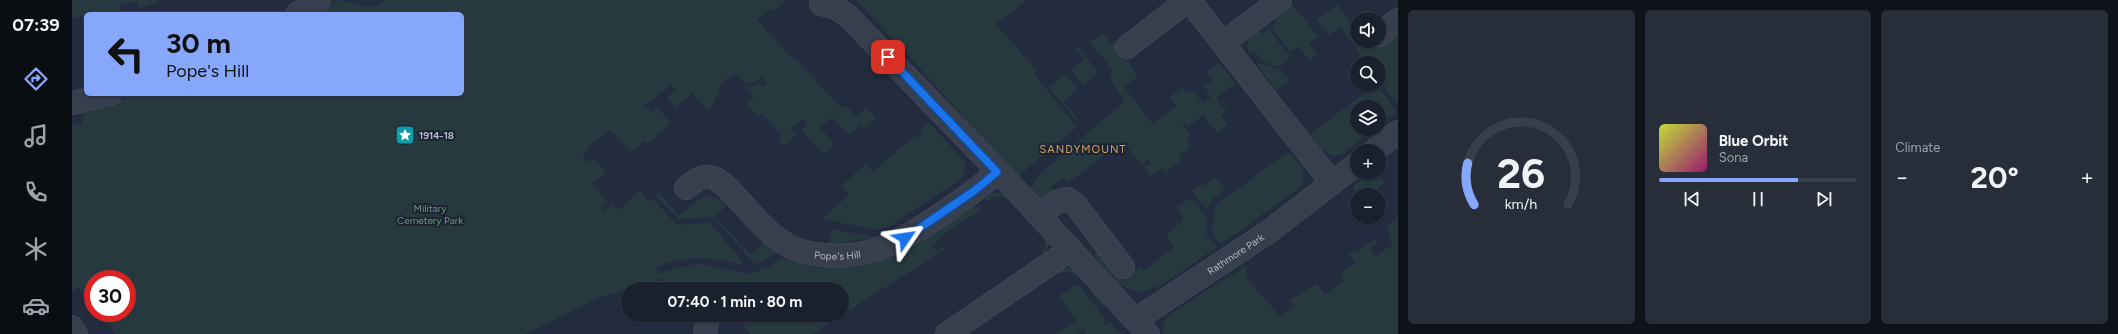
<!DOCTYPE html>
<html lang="en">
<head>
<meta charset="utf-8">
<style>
  :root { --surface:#1a212e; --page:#272e3a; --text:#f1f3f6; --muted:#9fa3aa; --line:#383e4a; --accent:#86a7fb }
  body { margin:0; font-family:Figtree,sans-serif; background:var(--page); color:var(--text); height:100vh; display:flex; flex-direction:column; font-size:15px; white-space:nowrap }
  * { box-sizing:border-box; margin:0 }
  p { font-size:13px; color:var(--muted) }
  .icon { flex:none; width:22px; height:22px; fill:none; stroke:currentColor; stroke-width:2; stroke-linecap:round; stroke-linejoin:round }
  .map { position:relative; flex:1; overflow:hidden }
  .panel { display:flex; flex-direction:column; gap:10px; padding:10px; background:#0e1219; width:720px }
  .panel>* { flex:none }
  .banner { position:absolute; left:12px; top:12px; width:380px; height:84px; border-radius:6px; box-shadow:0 1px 3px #0004,0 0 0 1px var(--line); background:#86a7fb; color:#111; overflow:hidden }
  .tools { position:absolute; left:1278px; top:12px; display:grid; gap:8px }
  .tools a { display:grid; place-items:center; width:36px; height:36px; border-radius:50%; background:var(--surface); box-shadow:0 1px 3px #0004,0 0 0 1px var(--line); font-size:20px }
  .speed { position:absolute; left:12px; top:270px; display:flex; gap:8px; font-size:20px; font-weight:700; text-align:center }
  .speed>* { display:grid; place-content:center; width:52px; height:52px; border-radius:50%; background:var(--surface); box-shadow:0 1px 3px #0004,0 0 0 1px var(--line); line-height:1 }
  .speed .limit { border:6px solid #d22; background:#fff; color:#111 }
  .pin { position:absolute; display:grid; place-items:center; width:34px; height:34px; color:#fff; margin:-17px; border-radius:8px; box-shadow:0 2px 6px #0006 }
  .me { position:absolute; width:44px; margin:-22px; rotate:58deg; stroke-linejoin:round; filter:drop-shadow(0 0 3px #0008) }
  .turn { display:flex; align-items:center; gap:14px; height:84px; padding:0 16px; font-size:18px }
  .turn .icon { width:52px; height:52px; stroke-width:2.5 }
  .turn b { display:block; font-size:28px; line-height:34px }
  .big { font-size:30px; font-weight:700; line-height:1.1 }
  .panel .widget { flex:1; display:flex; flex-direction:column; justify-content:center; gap:6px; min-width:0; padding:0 14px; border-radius:6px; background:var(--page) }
  .panel .dial { align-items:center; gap:0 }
  .dial svg { height:104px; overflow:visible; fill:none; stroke:var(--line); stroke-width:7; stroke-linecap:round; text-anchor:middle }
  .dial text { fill:var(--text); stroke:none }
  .song { display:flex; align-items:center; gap:12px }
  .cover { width:48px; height:48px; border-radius:6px; background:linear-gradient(135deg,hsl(70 70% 55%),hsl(320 70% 35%)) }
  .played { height:4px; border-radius:2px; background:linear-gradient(90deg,var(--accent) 70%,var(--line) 70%) }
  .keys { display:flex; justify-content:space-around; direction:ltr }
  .heat { display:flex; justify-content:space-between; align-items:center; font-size:22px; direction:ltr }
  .panel .tiles { flex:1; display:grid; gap:10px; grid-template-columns:repeat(3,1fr) }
  .trip { position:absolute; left:549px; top:282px; width:228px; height:40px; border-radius:20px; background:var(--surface); box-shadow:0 1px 3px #0004,0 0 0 1px var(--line); font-weight:700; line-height:40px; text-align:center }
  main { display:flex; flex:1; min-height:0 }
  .tabs { display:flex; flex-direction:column; width:72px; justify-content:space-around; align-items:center; background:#0a0d12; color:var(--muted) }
  .tabs .icon { width:28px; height:28px }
  .tabs .selected { color:var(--accent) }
  .tabs b { font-size:18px; color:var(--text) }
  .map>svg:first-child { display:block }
</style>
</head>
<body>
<main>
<nav class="tabs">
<b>07:39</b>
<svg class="icon selected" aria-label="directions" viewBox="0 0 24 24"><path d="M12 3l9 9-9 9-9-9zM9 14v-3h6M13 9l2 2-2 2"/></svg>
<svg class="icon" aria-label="music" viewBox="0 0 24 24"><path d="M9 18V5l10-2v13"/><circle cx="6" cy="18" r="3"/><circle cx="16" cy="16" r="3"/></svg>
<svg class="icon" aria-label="phone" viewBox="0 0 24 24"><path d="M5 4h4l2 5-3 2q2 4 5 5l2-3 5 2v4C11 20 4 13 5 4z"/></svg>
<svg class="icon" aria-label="climate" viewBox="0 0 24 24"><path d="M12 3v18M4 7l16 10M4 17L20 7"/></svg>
<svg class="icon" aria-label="car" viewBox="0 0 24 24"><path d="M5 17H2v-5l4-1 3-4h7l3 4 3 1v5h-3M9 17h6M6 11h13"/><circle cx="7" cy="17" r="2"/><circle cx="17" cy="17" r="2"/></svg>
</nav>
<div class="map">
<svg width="1326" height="334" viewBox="0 0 1326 334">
  <rect width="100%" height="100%" fill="#232c3e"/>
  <!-- green -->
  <path fill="#25393f" d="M0,0h87v1l-19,8 -3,-8 -18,5 2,8h-35l-14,5z
    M265,0c18,1 32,15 48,0h401l-12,11 -3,-3 -14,12 37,40 2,-1 45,49 5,-3 10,11 10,-9 10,11 -12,11 -4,-4 -11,10 -17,-18 -12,11 15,16 -11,10 -23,-24 6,-6 -5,-5 -12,10 6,6 -12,11 -6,-6 4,-4 -21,-23 -4,3 -11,-12 8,-7 -9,-9 15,-4 3,3 5,-4 -6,-6 -4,4 -13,3 -8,-10c-21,3 -17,26 -29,37l-16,-18 -16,15 -9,-10 9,-8 -5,-5 -26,20 6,7 6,-5 14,16 -23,21 -4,-3 -12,11 -21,-22 -25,18 1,2 -5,6 7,7 5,-5 12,14 -14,12 16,18 -7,6 3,4 9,-8 6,6 20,-20 9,11 4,-3 25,27 34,-2 33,41 -3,1c-35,-10 -52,-9 -86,2l4,6 30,-8 11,-1 49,10 20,-7 15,-9 27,8h29l57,-11 75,-50 10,4 -44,29 1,2 -7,5 4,6 7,-4 2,2 -103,66v-26h-174l-6,-11 -66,21 -71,35h-409l-17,-21h28v-34h-34v27l-14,-18 -7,3v-166l9,-1 4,-13 55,-17h322v-80h-148z
    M785,0h170l-31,24 41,47 -3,3 43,53 -61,51 -76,-88z
    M1219,2l27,34 -9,7 8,11 -8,7 -10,-15 -9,6 -19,-26 6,-4 -5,-5z
    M1266,5l19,26v10h8l6,9 27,-20v74l-19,-24v-17h-14l-9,-15 -16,-21 -11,8 -13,-15z
    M1186,28l4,6 7,-5 21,29 -12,9 -14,-5 -11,-12 -3,6c-5,-12 -1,-20 8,-28z
    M1031,33l8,11 3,-2 24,34 -14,11 28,36 25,-17 -7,-9 12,-9 5,6 6,-3 10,12 8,-6 -7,-11 8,-6 -6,-7 13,-10 16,20 -19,15 11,14 -6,4 7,9 -11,8 -14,-18 -15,12 -4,-5 -2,1 9,14 -4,4 4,6 -12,9 3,4 -17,12 -3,-4 -12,9 -6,-9 7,-5 -3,-4 -7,5 -18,-22 -55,41 -5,-6 -12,10 5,6 -13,10 -13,-15 12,-16 82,-70 -14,-25 3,-6 -23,-29z
    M1005,45l21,28 -15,12 -12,-15 13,-11 -9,-12z
    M1183,62l27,8 7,11 -12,10z
    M994,74l12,15 -15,12 15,18 -2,2 -27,-34z
    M1304,85l21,27 -18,13v-18h-22v22h17l-33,26c-15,4 -23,-10 -31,-21z
    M857,122l35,39 2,6 -4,11 -74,49 -12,3 -54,-11 27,-24 -7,-9 23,-22 8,8 42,-37 3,4 4,-4 -3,-4z
    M1216,152c11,12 21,20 11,36l-78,56 -9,-12 2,-21 4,-8z
    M1298,173h8l7,10 -16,12h-11l-6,-8z
    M1144,178l10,11 -13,10 -6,11 -15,-19 10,-7 1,2z
    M587,193l21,23c16,-15 27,-29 47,-11l-12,11 36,39 12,-11h4l11,9 -21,11 -3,-1 -41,-46 -34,2 -23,-24z
    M921,193h11l43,44 3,7 -8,11 4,-11 -2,-6 -34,-38c-8,-5 -14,-4 -23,1l-3,-5z
    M1118,198l16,18 1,20 10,11 -55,38 -20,7 -15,-4 -11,-6 -21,-25v-9l27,32 18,-13 3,4 31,-24 -8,-11 18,-17 -8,-11z
    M1326,217v117h-235c-2,-11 3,-16 11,-23l72,-45 1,13 33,37 14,-9 -4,-7 27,-16 8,11 20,-14 -5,-7 15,-11 -7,-9 10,-3 17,-12 3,4 -8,7 5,7 18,-13 -5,-8 3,-2 -5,-7z
    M760,229l43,8 -39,7 -7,-1z
    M997,268l7,2 32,37 -6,-2c-11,-12 -24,-38 -43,-32l-3,-3z
    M1006,284l28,36 -3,3 2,2 5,-3 12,12h-36l-3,-5 -5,5h-22l20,-13 -17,-25z
    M661,315h108l-28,19h-62z"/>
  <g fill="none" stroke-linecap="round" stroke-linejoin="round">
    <defs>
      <g id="street">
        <path d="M751,0l-2,4 13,3 13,8 169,175 132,144"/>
        <path d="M1117,0l143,183"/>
        <path d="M225,14l22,-14"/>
        <path d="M1307,35l19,-15"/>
        <path d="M1151,43l57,-43"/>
        <path d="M1055,47l61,-47"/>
        <path d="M0,103l38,-9"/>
        <path d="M1302,151l24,-19"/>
        <path id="s1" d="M614,188c7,-5 14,-13 24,-11 11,2 20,14 28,22 20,22 40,48 71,54 56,11 93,-12 137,-42 18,-13 35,-24 51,-39"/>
        <path d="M966,215l19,-13 10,-3 8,5 48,63"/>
        <path d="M631,315l4,7 -2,12"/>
        <path id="s2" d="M1064,321l11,-9 120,-79 90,-69"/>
        <path d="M0,327l4,7"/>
        <path d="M875,334l123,-84"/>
      </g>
    </defs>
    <!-- street casing -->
    <use href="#street" stroke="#404757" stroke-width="24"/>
    <!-- street -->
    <use href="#street" stroke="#373e4e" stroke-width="22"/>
  </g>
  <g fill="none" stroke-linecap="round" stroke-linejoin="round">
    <defs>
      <path id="route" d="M816,57l109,115 -23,19 -69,47"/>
    </defs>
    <!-- route casing -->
    <use href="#route" stroke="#114b97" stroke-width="10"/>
    <!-- route -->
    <use href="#route" stroke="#1a73e8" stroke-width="7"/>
  </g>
  <!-- icons -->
  <defs>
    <symbol id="sight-square" viewBox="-11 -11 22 22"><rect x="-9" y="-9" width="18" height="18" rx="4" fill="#0f9aa8" stroke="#1c2333"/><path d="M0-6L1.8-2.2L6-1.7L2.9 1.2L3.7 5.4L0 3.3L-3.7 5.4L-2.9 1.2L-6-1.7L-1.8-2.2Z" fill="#fff"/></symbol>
  </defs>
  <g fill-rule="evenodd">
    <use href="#sight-square" x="322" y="124" width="22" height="22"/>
  </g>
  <g text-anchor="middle" stroke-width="4" stroke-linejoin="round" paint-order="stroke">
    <!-- poi labels -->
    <g font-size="10" font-weight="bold" fill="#b3b9c9" stroke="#1c2333" text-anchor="start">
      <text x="347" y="139">1914-18</text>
    </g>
    <!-- park labels -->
    <g font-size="10" fill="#699b7a" stroke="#1c2333">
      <text x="358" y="212">Military<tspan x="358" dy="12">Cemetery Park</tspan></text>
    </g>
    <!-- street labels -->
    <g font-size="10" fill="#b3b9c9" stroke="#1c2333">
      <text dy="4" stroke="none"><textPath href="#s1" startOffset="183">Pope's Hill</textPath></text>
      <text dy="4" stroke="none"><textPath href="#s2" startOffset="120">Rathmore Park</textPath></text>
    </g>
    <!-- neighbourhood labels -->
    <g font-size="11" letter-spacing="1" fill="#d8a05f" stroke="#1c2333">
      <text x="1011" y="153">SANDYMOUNT</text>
    </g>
  </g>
</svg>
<div class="tools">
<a><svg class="icon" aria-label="sound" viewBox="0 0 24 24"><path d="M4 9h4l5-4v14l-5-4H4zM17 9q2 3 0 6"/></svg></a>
<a><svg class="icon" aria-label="search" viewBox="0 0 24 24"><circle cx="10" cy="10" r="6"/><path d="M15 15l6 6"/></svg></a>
<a><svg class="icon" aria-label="layers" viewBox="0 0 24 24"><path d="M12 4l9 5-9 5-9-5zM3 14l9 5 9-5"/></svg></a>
<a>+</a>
<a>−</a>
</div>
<div class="speed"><div class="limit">30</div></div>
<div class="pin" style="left:816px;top:57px;background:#d93025"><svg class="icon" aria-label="arrive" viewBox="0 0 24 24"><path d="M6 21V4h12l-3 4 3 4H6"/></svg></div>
<svg class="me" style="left:833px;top:238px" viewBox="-20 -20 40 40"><path d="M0-17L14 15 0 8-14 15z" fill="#1a73e8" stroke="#fff" stroke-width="4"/></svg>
<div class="trip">07:40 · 1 min · 80 m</div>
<div class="banner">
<div class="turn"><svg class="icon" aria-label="left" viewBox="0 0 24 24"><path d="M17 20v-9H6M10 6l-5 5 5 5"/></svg><div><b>30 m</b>Pope's Hill</div></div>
</div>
</div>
<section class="panel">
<div class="tiles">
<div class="widget dial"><svg viewBox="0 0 100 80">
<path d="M14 69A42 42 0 1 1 86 69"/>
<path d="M14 69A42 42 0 0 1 9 37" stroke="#86a7fb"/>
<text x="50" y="56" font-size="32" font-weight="700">26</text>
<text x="50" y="72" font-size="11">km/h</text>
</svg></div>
<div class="widget">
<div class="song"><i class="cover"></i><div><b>Blue Orbit</b><p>Sona</p></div></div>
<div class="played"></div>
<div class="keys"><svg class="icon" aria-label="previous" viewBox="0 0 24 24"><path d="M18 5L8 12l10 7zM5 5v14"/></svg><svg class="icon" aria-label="pause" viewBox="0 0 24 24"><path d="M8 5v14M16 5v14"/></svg><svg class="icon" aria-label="next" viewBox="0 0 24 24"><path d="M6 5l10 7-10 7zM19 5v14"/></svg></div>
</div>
<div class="widget"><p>Climate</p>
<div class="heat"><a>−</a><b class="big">20°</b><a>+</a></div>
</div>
</div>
</section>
</main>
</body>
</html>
